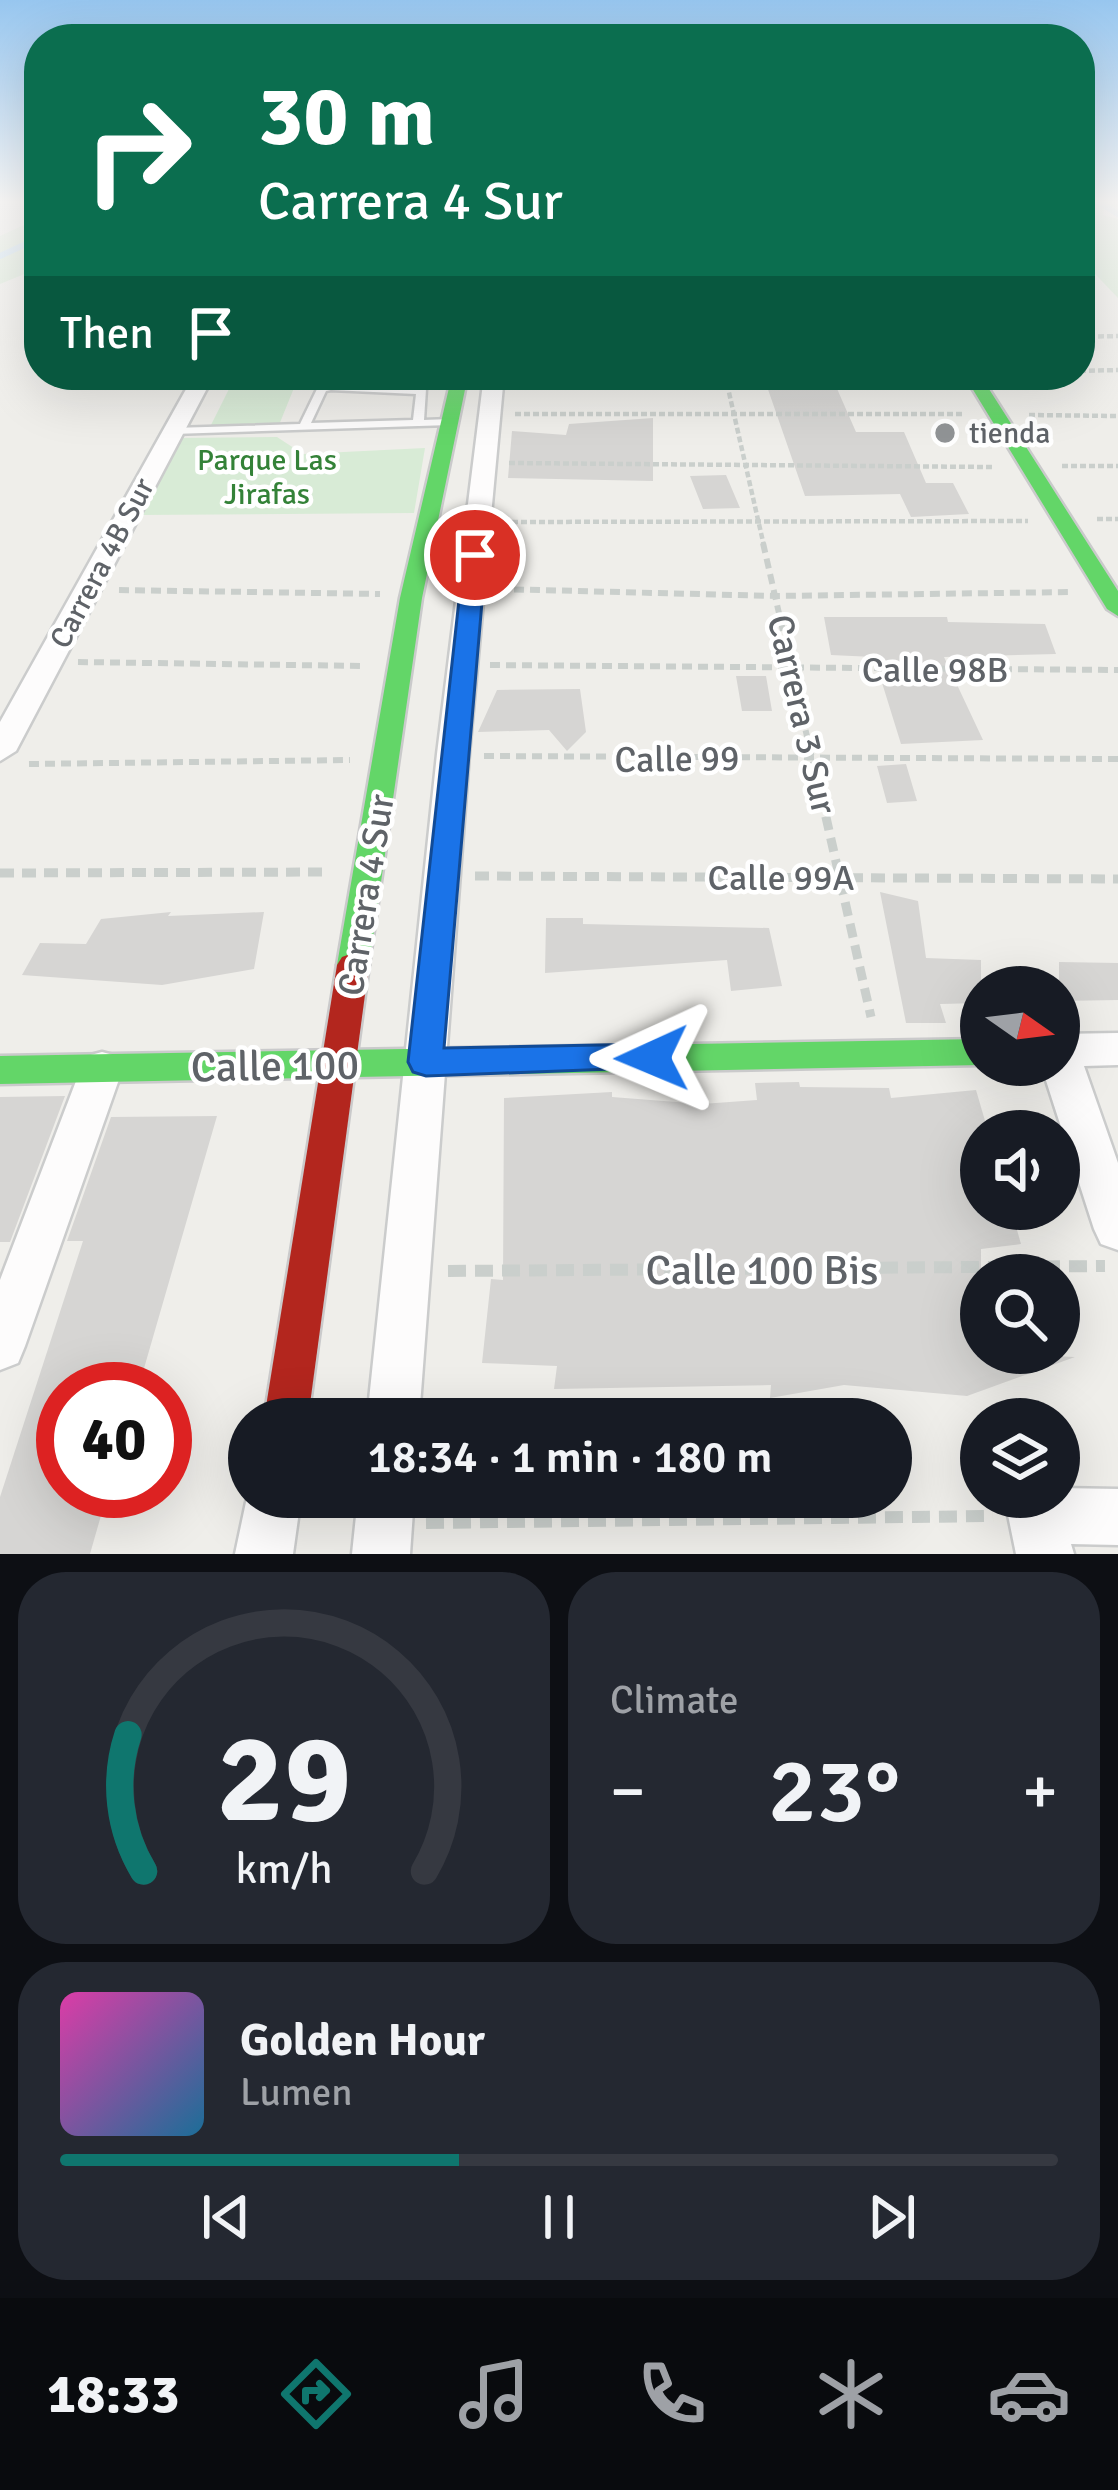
<!DOCTYPE html>
<html lang="en">
<head>
<meta charset="utf-8">
<style>
  :root { --surface:#171b24; --page:#242831; --text:#f1f3f6; --muted:#9ea1a6; --line:#363941; --accent:#0f766e }
  body { margin:0; font-family:Signika,sans-serif; background:var(--page); color:var(--text); height:100vh; display:flex; flex-direction:column; font-size:45px; white-space:nowrap }
  * { box-sizing:border-box; margin:0 }
  p { font-size:39px; color:var(--muted) }
  .icon { flex:none; width:66px; height:66px; fill:none; stroke:currentColor; stroke-width:2; stroke-linecap:round; stroke-linejoin:round }
  .map { position:relative; height:1554px; overflow:hidden }
  .drawer { display:flex; flex-direction:column; gap:18px; padding:18px; background:#0d0f14; flex:1 }
  .drawer>* { flex:none }
  .hud { position:absolute; left:24px; top:24px; width:1071px; height:366px; border-radius:48px; box-shadow:0 12px 48px #0002; background:#0b6e4f; color:#fff; overflow:hidden }
  .needle { width:78px; rotate:104deg }
  .controls { position:absolute; left:960px; top:966px; display:grid; gap:24px }
  .controls a { display:grid; place-items:center; width:120px; height:120px; border-radius:50%; background:var(--surface); box-shadow:0 12px 48px #0002; font-size:60px }
  .speed { position:absolute; left:36px; top:1362px; display:flex; gap:24px; font-size:60px; font-weight:700; text-align:center }
  .speed>* { display:grid; place-content:center; width:156px; height:156px; border-radius:50%; background:var(--surface); box-shadow:0 12px 48px #0002; line-height:1 }
  .speed .limit { border:18px solid #d22; background:#fff; color:#111 }
  .pin { position:absolute; display:grid; place-items:center; width:102px; height:102px; color:#fff; margin:-51px; border:6px solid #fff; border-radius:50%; box-shadow:0 3px 12px #0007 }
  .me { position:absolute; width:132px; margin:-66px; rotate:269deg; stroke-linejoin:round; filter:drop-shadow(0 0 9px #0008) }
  .turn { display:flex; align-items:center; gap:42px; height:252px; padding:0 36px; font-size:54px }
  .turn .icon { width:156px; height:156px; stroke-width:2.5 }
  .turn b { display:block; font-size:84px; line-height:102px }
  .then { display:flex; align-items:center; height:114px; padding:0 36px; background:#0003; gap:24px; font-size:45px }
  .big { font-size:90px; font-weight:600; line-height:1.1 }
  .drawer .card { flex:1; display:flex; flex-direction:column; justify-content:center; gap:18px; min-width:0; padding:0 42px; border-radius:48px; background:var(--page) }
  .drawer .dial { align-items:center; gap:0 }
  .dial svg { height:312px; overflow:visible; fill:none; stroke:var(--line); stroke-width:7; stroke-linecap:round; text-anchor:middle }
  .dial text { fill:var(--text); stroke:none }
  .song { display:flex; align-items:center; gap:36px }
  .cover { width:144px; height:144px; border-radius:18px; background:linear-gradient(135deg,hsl(320 70% 55%),hsl(200 70% 35%)) }
  .played { height:12px; border-radius:6px; background:linear-gradient(90deg,var(--accent) 40%,var(--line) 40%) }
  .keys { display:flex; justify-content:space-around; direction:ltr }
  .heat { display:flex; justify-content:space-between; align-items:center; font-size:66px; direction:ltr }
  .drawer .tiles { flex:1; display:grid; gap:18px; grid-template-columns:1fr 1fr }
  .card:last-child { grid-column:span 2 }
  .trip { position:absolute; left:228px; top:1398px; width:684px; height:120px; border-radius:60px; background:var(--surface); box-shadow:0 12px 48px #0002; font-weight:600; line-height:120px; text-align:center }
  .tab-bar { display:flex; height:192px; justify-content:space-around; align-items:center; background:#090b0e; color:var(--muted) }
  .tab-bar .icon { width:84px; height:84px }
  .tab-bar .on { color:var(--accent) }
  .tab-bar b { font-size:54px; color:var(--text) }
  .map>svg:first-child { display:block }
</style>
</head>
<body>
<div class="map">
<svg width="1118" height="1554" viewBox="0 0 1118 1554">
  <rect width="100%" height="100%" fill="#efeeea"/>
  <!-- green -->
  <path fill="#d8ebd6" d="M1080,202h38v5l-14,1 -1,7 15,4v79l-38,-40z
    M39,218v50l-39,16v-48z
    M232,383h64l-17,42h-68z
    M277,437l26,17 122,-6 -11,65 -276,2 38,-77z"/>
  <g fill="none" stroke-linecap="round" stroke-linejoin="round">
    <!-- stream -->
    <path stroke="#bfe0f9" stroke-width="6" d="M1098,202l20,12
      M0,256l39,-18"/>
  </g>
  <!-- building -->
  <path fill="#d6d5d3" d="M763,375h68l25,57h48l22,51h27l16,31 -58,3 -11,-23 -95,2z
    M653,418v63l-145,-3 4,-47 54,4 3,-11z
    M726,475l14,33 -37,1 -13,-33z
    M824,617h123l1,5 97,2 11,30 -112,3 39,83 -82,4 -27,-87 -43,-2z
    M736,676h30l6,35h-30z
    M580,689l6,43 -19,19 -18,-21 -71,2 19,-42z
    M906,764l11,37 -30,2 -10,-37z
    M880,892l38,9 8,57 55,2v43l-41,1 6,19h-40z
    M171,912l-3,4 96,-4 -10,57 -92,16 -140,-10 18,-32 46,1 15,-25z
    M546,918h37v6l186,4 13,58 -51,5 -4,-31 -182,13z
    M1059,962l59,1v37l-59,1z
    M799,1082l1,5 89,1 2,10 85,-8 12,41h-7v78h30l10,35 -40,5v104l94,4 -108,39 -123,-11 -74,13 1,-13 -217,4 3,-23 -75,-3 9,-84 12,1 1,-182 108,-6v5l90,7 55,-4 -2,-17z
    M65,1096l-55,146h-10v-145z
    M217,1116l-79,273h-75v102h45l-18,63h-90v-57l83,-256h-16l44,-124z"/>
  <g fill="none" stroke-linecap="round" stroke-linejoin="round">
    <defs>
      <path id="lane" d="M331,384l95,5 -2,31 26,-1 5,3 -5,3 -277,9 -6,-3 6,-3 127,-4 18,-37zM331,390l85,4 -3,26 -102,3 15,-32z"/>
      <path id="street" d="M194,375h20l-198,376 -16,10v-39z
        M484,375h20l-35,379 -50,665h-52l70,-665z
        M1118,1033v32l-34,1 34,97v87l-17,-6 -7,-15 -53,-164h18v-31z
        M102,1052l15,4 6,12 -98,278 -7,17 -18,7v-90l81,-212 6,-12z
        M249,1488v9h52l-8,57h-58z
        M1059,1488l59,1v56l-47,-1 3,10h-58l-8,-39 8,-18h43z
        M358,1497h56l-4,57h-58z"/>
      <path id="fast" d="M452,375h16l-46,223 -53,367 -5,8h-22l-5,-8 63,-367z
        M964,375h16l138,216v25l-11,-7z
        M981,1039v26l-981,19v-28z"/>
      <path id="jam" d="M353,953l11,4 5,8 -61,454h-44l73,-454 5,-8z"/>
    </defs>
    <!-- lane casing -->
    <use href="#lane" stroke="#cbcccc" stroke-width="5"/>
    <!-- street casing -->
    <use href="#street" stroke="#cbcccc" stroke-width="5"/>
    <!-- fast casing -->
    <use href="#fast" stroke="#cacacb" stroke-width="5"/>
    <!-- jam casing -->
    <use href="#jam" stroke="#cacacb" stroke-width="5"/>
    <!-- path-far3 -->
    <path stroke="#cacfcc" stroke-width="4.5" stroke-dasharray="6 3" stroke-linecap="butt" d="M1080,303h10
      M1080,337l38,-1
      M1080,371l38,-1
      M725,375l39,171
      M228,377h75
      M515,414h447
      M1029,415l89,1
      M509,463l483,4
      M1062,466h56
      M1097,519h21
      M503,522l525,-1"/>
    <!-- path-far2 -->
    <path stroke="#cacfcc" stroke-width="6" stroke-dasharray="10 6" stroke-linecap="butt" d="M763,543l58,255
      M498,589l278,7 295,-4
      M119,590l261,4
      M78,662l285,4
      M490,665l628,5
      M484,756l634,3
      M29,764l321,-4"/>
    <!-- path-far1 -->
    <path stroke="#cacfcc" stroke-width="9" stroke-dasharray="14 8" stroke-linecap="butt" d="M821,795l50,222
      M0,873l327,-1
      M475,876l643,3"/>
    <!-- path -->
    <path stroke="#cacfcc" stroke-width="12" stroke-dasharray="18 9" stroke-linecap="butt" d="M448,1271l657,-5
      M426,1523l567,-7"/>
    <!-- lane -->
    <use href="#lane" fill="#fdfcfc" fill-rule="evenodd"/>
    <!-- street -->
    <use href="#street" fill="#fdfcfc" fill-rule="evenodd"/>
    <!-- fast -->
    <use href="#fast" fill="#63d668" fill-rule="evenodd"/>
    <!-- jam -->
    <use href="#jam" fill="#b3261e" fill-rule="evenodd"/>
  </g>
  <!-- sky -->
  <linearGradient id="sky" x2="0" y2="1"><stop stop-color="#97c6ef"/><stop offset="0.48" stop-color="#f8f7f6"/><stop offset="1" stop-color="#f8f7f6" stop-opacity="0"/></linearGradient>
  <rect width="1118" height="420" fill="url(#sky)"/>
  <!-- route -->
  <path fill="#1a73e8" stroke="#114b97" stroke-width="3" d="M475,548l11,7 -42,493 208,-4 12,4 5,10 -5,9 -238,9 -13,-4 -5,-10 56,-507z"/>
  <!-- markers -->
  <circle fill="#919496" stroke="#fff" stroke-width="4.5" cx="945" cy="433" r="12"/>
  <g text-anchor="middle" stroke-width="9" stroke-linejoin="round" paint-order="stroke">
    <!-- far-poi labels -->
    <g font-size="30" fill="#5f6368" stroke="#fff" text-anchor="start">
      <text x="969" y="443">tienda</text>
    </g>
    <!-- far-park labels -->
    <g font-size="30" fill="#348238" stroke="#fff">
      <text x="267" y="470">Parque Las<tspan x="267" dy="34">Jirafas</tspan></text>
    </g>
    <!-- far-street labels -->
    <g font-size="30" fill="#5f6368" stroke="#fff">
      <text transform="translate(102 563) rotate(-62)" y="10">Carrera 4B Sur</text>
    </g>
    <!-- street labels -->
    <g font-size="36" fill="#5f6368" stroke="#fff">
      <text x="935" y="682">Calle 98B</text>
      <text transform="translate(803 714) rotate(77)" y="13">Carrera 3 Sur</text>
      <text transform="translate(677 758) rotate(-1)" y="13">Calle 99</text>
      <text x="781" y="890">Calle 99A</text>
      <text transform="translate(365 895) rotate(-81)" y="13">Carrera 4 Sur</text>
    </g>
    <!-- near-street labels -->
    <g font-size="42" fill="#5f6368" stroke="#fff">
      <text transform="translate(275 1065) rotate(-1)" y="15">Calle 100</text>
      <text x="762" y="1284">Calle 100 Bis</text>
    </g>
  </g>
</svg>
<div class="controls">
<a><svg class="needle" viewBox="-14 -14 28 28"><path d="M0-13l5 13h-10z" fill="#e53935"/><path d="M0 13l5-13h-10z" fill="#9ea1a6"/></svg></a>
<a><svg class="icon" aria-label="sound" viewBox="0 0 24 24"><path d="M4 9h4l5-4v14l-5-4H4zM17 9q2 3 0 6"/></svg></a>
<a><svg class="icon" aria-label="search" viewBox="0 0 24 24"><circle cx="10" cy="10" r="6"/><path d="M15 15l6 6"/></svg></a>
<a><svg class="icon" aria-label="layers" viewBox="0 0 24 24"><path d="M12 4l9 5-9 5-9-5zM3 14l9 5 9-5"/></svg></a>
</div>
<div class="speed"><div class="limit">40</div></div>
<div class="pin" style="left:475px;top:555px;background:#d93025"><svg class="icon" aria-label="arrive" viewBox="0 0 24 24"><path d="M6 21V4h12l-3 4 3 4H6"/></svg></div>
<svg class="me" style="left:652px;top:1058px" viewBox="-20 -20 40 40"><path d="M0-17L14 15 0 8-14 15z" fill="#1a73e8" stroke="#fff" stroke-width="4"/></svg>
<div class="trip">18:34 · 1 min · 180 m</div>
<div class="hud">
<div class="turn"><svg class="icon" aria-label="right" viewBox="0 0 24 24"><path d="M7 20v-9h11M14 6l5 5-5 5"/></svg><div><b>30 m</b>Carrera 4 Sur</div></div>
<div class="then">Then<svg class="icon" aria-label="arrive" viewBox="0 0 24 24"><path d="M6 21V4h12l-3 4 3 4H6"/></svg></div>
</div>
</div>
<section class="drawer">
<div class="tiles">
<div class="card dial"><svg viewBox="0 0 100 80">
<path d="M14 69A42 42 0 1 1 86 69"/>
<path d="M14 69A42 42 0 0 1 10 34" stroke="#0f766e"/>
<text x="50" y="56" font-size="32" font-weight="700">29</text>
<text x="50" y="72" font-size="11">km/h</text>
</svg></div>
<div class="card"><p>Climate</p>
<div class="heat"><a>−</a><b class="big">23°</b><a>+</a></div>
</div>
<div class="card">
<div class="song"><i class="cover"></i><div><b>Golden Hour</b><p>Lumen</p></div></div>
<div class="played"></div>
<div class="keys"><svg class="icon" aria-label="previous" viewBox="0 0 24 24"><path d="M18 5L8 12l10 7zM5 5v14"/></svg><svg class="icon" aria-label="pause" viewBox="0 0 24 24"><path d="M8 5v14M16 5v14"/></svg><svg class="icon" aria-label="next" viewBox="0 0 24 24"><path d="M6 5l10 7-10 7zM19 5v14"/></svg></div>
</div>
</div>
</section>
<nav class="tab-bar">
<b>18:33</b>
<svg class="icon on" aria-label="directions" viewBox="0 0 24 24"><path d="M12 3l9 9-9 9-9-9zM9 14v-3h6M13 9l2 2-2 2"/></svg>
<svg class="icon" aria-label="music" viewBox="0 0 24 24"><path d="M9 18V5l10-2v13"/><circle cx="6" cy="18" r="3"/><circle cx="16" cy="16" r="3"/></svg>
<svg class="icon" aria-label="phone" viewBox="0 0 24 24"><path d="M5 4h4l2 5-3 2q2 4 5 5l2-3 5 2v4C11 20 4 13 5 4z"/></svg>
<svg class="icon" aria-label="climate" viewBox="0 0 24 24"><path d="M12 3v18M4 7l16 10M4 17L20 7"/></svg>
<svg class="icon" aria-label="car" viewBox="0 0 24 24"><path d="M5 17H2v-5l4-1 3-4h7l3 4 3 1v5h-3M9 17h6M6 11h13"/><circle cx="7" cy="17" r="2"/><circle cx="17" cy="17" r="2"/></svg>
</nav>
</body>
</html>
